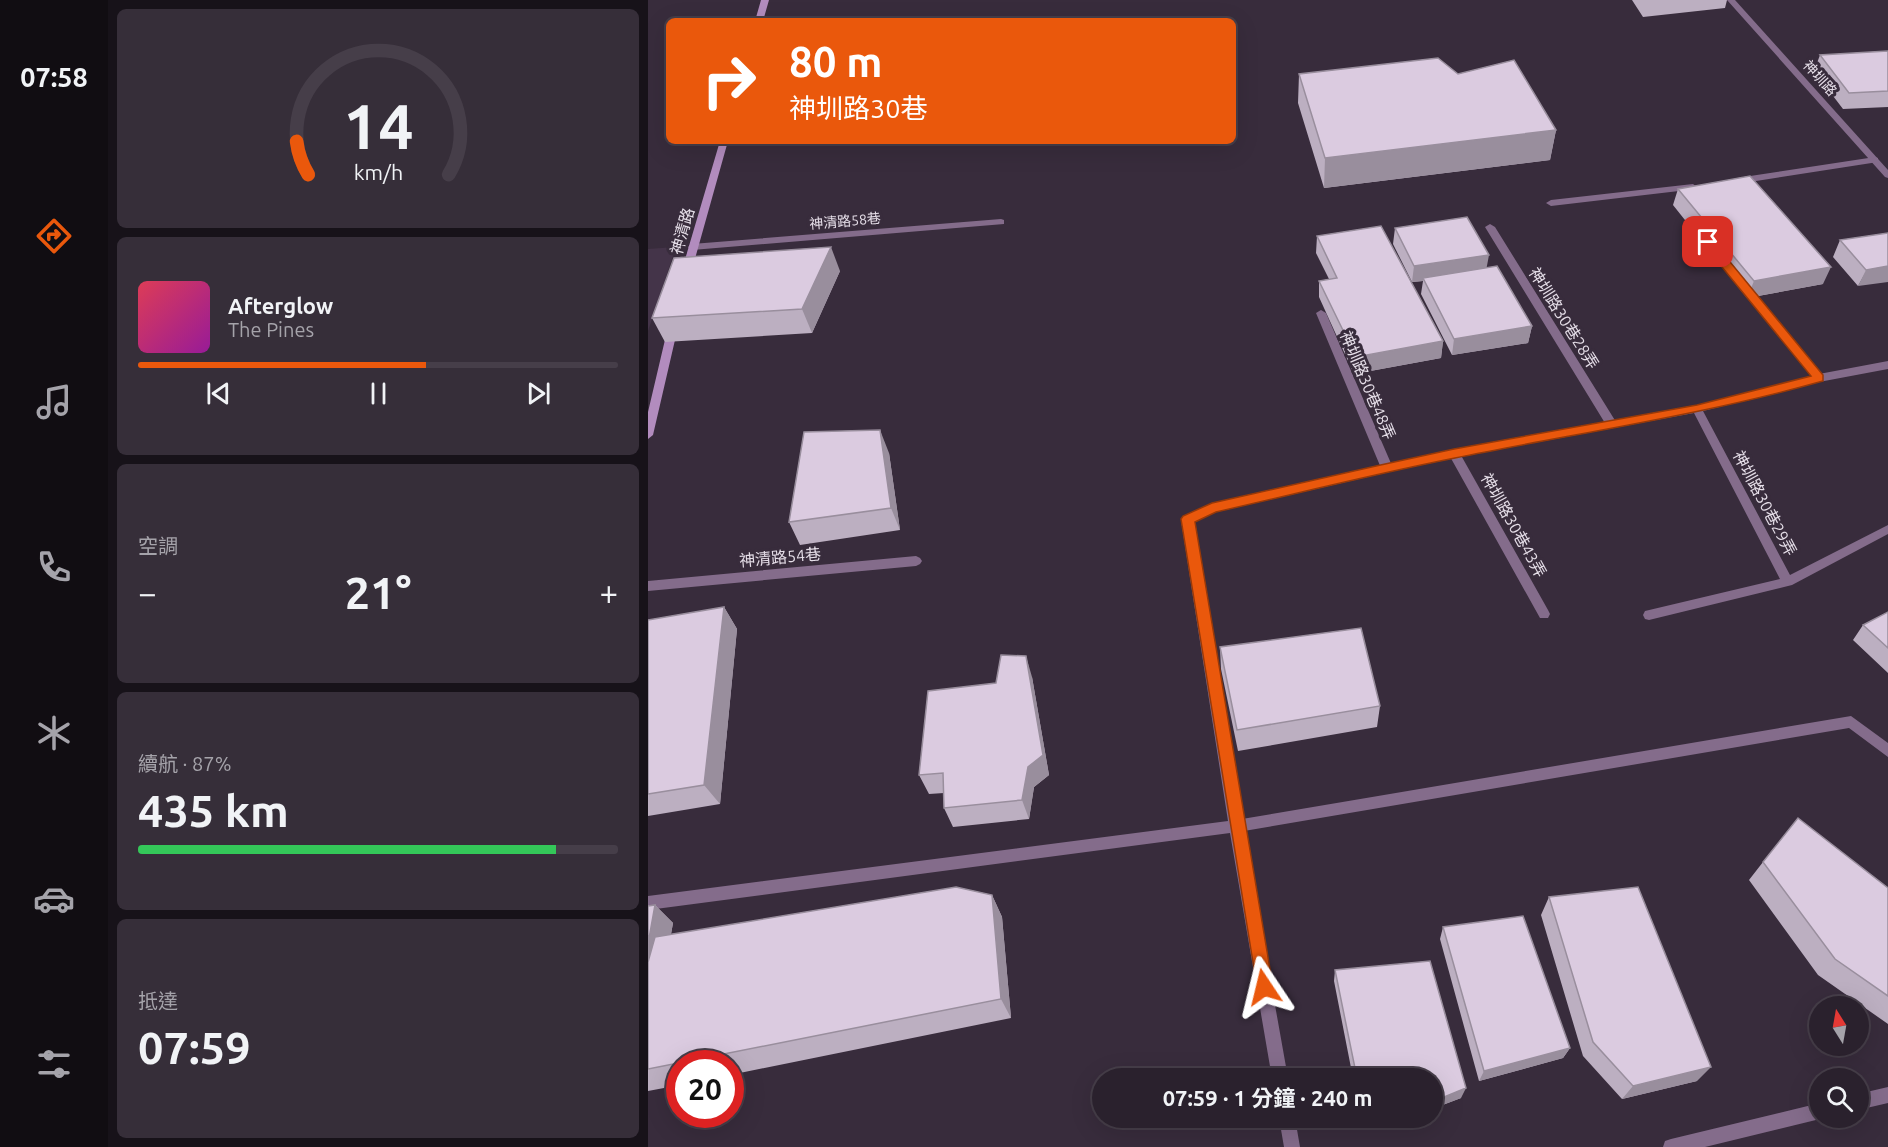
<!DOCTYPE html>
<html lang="zh-TW">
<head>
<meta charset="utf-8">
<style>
  :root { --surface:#2a212d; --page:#362e39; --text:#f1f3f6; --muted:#a5a3aa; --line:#463e49; --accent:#ea580c }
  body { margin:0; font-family:Ubuntu,"Noto Sans TC",sans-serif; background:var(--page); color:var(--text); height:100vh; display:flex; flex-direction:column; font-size:22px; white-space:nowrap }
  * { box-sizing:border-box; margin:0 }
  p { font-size:20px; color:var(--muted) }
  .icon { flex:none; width:33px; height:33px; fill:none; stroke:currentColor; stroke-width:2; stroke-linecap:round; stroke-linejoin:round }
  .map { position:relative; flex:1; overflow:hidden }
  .side { display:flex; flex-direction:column; gap:9px; padding:9px; background:#171219; width:540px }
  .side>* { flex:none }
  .hud { position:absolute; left:18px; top:18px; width:570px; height:126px; border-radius:9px; box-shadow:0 6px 24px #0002,0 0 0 2px var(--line); background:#ea580c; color:#fff; overflow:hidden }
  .needle { width:39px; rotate:349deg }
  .fabs { position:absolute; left:1161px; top:996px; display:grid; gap:12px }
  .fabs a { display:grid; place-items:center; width:60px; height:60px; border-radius:50%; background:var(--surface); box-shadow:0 6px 24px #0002,0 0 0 2px var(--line); font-size:30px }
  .speed { position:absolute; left:18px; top:1050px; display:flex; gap:12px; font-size:30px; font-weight:700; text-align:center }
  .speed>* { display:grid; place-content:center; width:78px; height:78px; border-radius:50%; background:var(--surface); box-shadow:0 6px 24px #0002,0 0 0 2px var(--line); line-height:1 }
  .speed .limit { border:9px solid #d22; background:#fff; color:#111 }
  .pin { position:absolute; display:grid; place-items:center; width:51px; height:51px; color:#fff; margin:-26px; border-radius:12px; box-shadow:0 3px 9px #0006 }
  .me { position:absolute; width:66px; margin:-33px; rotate:350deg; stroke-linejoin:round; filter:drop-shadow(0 0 4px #0008) }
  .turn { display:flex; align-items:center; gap:21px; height:126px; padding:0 24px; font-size:27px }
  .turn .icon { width:78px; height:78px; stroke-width:2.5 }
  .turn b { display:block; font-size:42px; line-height:51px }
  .big { font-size:45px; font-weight:700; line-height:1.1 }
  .side .widget { flex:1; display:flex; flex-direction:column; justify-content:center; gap:9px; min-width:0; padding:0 21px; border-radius:9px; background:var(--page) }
  .side .dial { align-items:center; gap:0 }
  .dial svg { height:156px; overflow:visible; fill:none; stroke:var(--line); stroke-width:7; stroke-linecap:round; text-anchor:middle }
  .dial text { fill:var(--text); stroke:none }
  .song { display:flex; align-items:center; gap:18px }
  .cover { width:72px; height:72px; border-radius:9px; background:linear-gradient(135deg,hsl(350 70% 55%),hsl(300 70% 35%)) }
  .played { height:6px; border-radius:3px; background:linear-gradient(90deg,var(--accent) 60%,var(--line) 60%) }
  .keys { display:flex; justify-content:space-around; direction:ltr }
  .heat { display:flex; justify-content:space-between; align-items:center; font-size:33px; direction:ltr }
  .charge { height:9px; border-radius:4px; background:linear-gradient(90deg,#34c759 87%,var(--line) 0) }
  .trip { position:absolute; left:444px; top:1068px; width:351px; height:60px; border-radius:30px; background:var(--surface); box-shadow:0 6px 24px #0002,0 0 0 2px var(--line); font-weight:700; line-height:60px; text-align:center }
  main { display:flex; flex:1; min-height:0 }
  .dock { display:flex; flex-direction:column; width:108px; justify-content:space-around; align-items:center; background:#110d12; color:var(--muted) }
  .dock .icon { width:42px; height:42px }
  .dock .active { color:var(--accent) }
  .dock b { font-size:27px; color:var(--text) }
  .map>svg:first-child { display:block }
</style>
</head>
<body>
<main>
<nav class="dock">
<b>07:58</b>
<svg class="icon active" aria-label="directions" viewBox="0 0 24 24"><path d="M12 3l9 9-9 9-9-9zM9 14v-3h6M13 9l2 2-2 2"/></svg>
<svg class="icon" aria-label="music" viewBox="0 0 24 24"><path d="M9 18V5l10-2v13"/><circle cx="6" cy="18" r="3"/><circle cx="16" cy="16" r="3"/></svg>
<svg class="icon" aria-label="phone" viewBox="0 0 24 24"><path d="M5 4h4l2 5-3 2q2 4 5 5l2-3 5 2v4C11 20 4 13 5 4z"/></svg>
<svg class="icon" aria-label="climate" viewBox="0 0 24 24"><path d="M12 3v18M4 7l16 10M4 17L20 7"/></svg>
<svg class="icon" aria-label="car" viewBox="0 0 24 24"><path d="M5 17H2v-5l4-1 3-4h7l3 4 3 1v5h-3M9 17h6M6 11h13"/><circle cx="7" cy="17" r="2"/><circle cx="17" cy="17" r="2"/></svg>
<svg class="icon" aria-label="filters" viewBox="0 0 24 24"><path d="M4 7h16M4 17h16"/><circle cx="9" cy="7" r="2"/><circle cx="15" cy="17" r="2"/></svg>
</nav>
<section class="side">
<div class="widget dial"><svg viewBox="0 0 100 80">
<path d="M14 69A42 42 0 1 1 86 69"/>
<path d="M14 69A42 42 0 0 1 8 52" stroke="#ea580c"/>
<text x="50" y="56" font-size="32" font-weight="700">14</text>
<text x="50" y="72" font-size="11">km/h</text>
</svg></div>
<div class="widget">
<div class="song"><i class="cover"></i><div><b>Afterglow</b><p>The Pines</p></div></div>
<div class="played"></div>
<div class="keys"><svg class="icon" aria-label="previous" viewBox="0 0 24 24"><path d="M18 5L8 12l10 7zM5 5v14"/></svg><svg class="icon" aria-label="pause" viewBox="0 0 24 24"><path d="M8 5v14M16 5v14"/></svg><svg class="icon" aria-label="next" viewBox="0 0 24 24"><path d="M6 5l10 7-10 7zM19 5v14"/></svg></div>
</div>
<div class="widget"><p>空調</p>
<div class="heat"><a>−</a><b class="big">21°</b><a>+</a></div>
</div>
<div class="widget"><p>續航 · 87%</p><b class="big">435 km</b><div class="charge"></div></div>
<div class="widget"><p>抵達</p><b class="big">07:59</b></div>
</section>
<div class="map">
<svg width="1240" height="1147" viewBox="0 0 1240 1147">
  <rect width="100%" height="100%" fill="#382c3c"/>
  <!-- built -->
  <path fill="#443449" d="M28,247l-28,84v-82z"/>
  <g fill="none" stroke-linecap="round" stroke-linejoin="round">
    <!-- lane -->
    <path fill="#846c8b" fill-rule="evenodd" d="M1227,157l3,1v4l-141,22 -4,-3 4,-3z
      M1045,184l4,3 -1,2 -145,17 -5,-3 5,-3z
      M353,219l3,1v4l-312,26 -5,-3 5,-3z
      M842,224l5,3 121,195 1,3 -1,3h-8l-123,-201z
      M1095,282l3,1 77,92 1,3 -1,3h-8l-75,-94 -2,-2z
      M673,310l5,3 67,155 -2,3h-8l-2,-3 -65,-155z
      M806,449l4,1 90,160 2,4 -2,4h-8l-92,-165z
      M539,516l6,4 49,299 609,-103 37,27v14l-39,-29 -605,103 44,247h-16l-42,-245 -582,77v-14l580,-75 -47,-301z
      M268,556l4,2 2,3 -2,3 -4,2 -268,25v-10z
      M1240,1087v16l-30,7v-16z
      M1172,1103v15h4l-4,1 -115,28h-42l2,-6 6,-2z
      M631,1118h16l5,29h-16z"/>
    <!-- street -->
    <path fill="#846c8b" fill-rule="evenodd" d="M1079,0h8l153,170v8l-3,-1z
      M1240,361v8l-69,13 -116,29 87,164 98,-50v9l-96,51 -143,35 -4,-1 -2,-4 2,-4 135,-32 -86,-166 -240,44 -238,55 -29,12 -6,-4 2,-3 30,-13 241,-55 243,-44 122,-31z"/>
    <!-- secondary -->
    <path fill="#b28cbe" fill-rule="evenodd" d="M113,0h8l-6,21h-8z
      M72,141h8l-37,132 -5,3 -3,-1 -2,-2z
      M25,324l5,3 -25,108 -5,4v-27l20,-85z"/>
  </g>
  <!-- wall -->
  <path fill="#bcafc1" d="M984,0h95l-2,8 -82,9z
    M1240,51v56l-45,2 -29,-38 6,-16z
    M651,74h159l98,56 -6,30 -226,28 -26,-85z
    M1030,189l145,95 -76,14 -74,-93z
    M747,228l91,40 46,58 -4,17 -76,12 -31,-61 2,-13 -11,1 -19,-38z
    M1240,233l-30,53 -25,-29 7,-17z
    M669,236l126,105 -2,17 -87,16 -35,-77v-16l10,-2 -13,-26z
    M192,271l-28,62 -147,9 -13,-24z
    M241,453l11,77 -100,15 -11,-23z
    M76,607l13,22 -17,175 -72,12v-196z
    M1240,612v61l-35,-33 10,-15z
    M572,647l160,59 -3,21 -139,24 -17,-82z
    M384,677l17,98 -15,12 -5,32 -76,8 -9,-19v-15l-15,1 -10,-19z
    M1115,862l125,26v136l-70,-49 -69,-95z
    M344,895l10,22 9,101 -281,57v-11h-50v21l-32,6v-185l7,-1 18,18 -2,11z
    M901,897l148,184 -75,18 -39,-43 -42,-141z
    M795,927l127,121 -7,10 -84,23 -39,-142z
    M687,970l126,128 -29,11v-31h-79l-19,-97z
    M728,1118h36l-26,10z"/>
  <!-- shaded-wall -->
  <path fill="#998e9d" d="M908,130l-6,30 -226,28 1,-30z
    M183,247l9,24 -28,62 -10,-24z
    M841,255l-3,16 -63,7v3l-11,1 2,-16z
    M1240,266v16l-30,4 8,-16z
    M1183,267l-8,17 -76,14 7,-17z
    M884,326l-4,17 -76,12 2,-16z
    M795,341l-2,17 -87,16 2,-17z
    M232,430l9,23 11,77 -9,-22z
    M76,607l13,22 -17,175 -16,-19z
    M378,656l6,21 17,98 -15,12 -5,32 -7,-19z
    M344,895l10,22 9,101 -10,-19z
    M7,905l18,18 -25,142v-121z
    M922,1048l-7,10 -84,23 5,-10z
    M1063,1067l-14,14 -75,18 11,-13z
    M818,1088l-5,10 -29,11v-7z
    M746,1118h18l-26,10 3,-8z"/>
  <!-- building -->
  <path fill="#dbcbe0" stroke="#998e9d" stroke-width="1.5" d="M1240,51v40l-39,2 -29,-38z
    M790,58l20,16 56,-14 42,70 -231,28 -26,-84z
    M1102,176l81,91 -77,14 -76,-92z
    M819,217l22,38 -75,11 -19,-38z
    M733,226l62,115 -87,16 -37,-76 18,-3 -20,-42z
    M1240,233v33l-22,4 -26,-30z
    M183,247l-29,62 -150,9 22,-60z
    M849,266l35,60 -78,13 -31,-61z
    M232,430l11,78 -102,14 15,-90z
    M76,607l-20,178 -56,9v-174z
    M1240,612v36l-25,-23z
    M713,628l19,78 -143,24 -17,-83z
    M353,655l25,1 17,99 -15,12 -6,33 -78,8 -1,-35 -24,2 9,-84 68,-8z
    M1150,818l90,70v108l-53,-37 -72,-97z
    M308,887l36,8 9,104 -353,70v-107l7,-25z
    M990,887l73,180 -78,19 -40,-44 -44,-145z
    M7,905l-7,39v-38z
    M875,916l47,132 -86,23 -41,-144z
    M782,961l36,127 -34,14v-24h-75l-22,-108z"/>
  <!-- route -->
  <path fill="#ea580c" stroke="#983908" stroke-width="1.5" d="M1056,240h8l111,135v6c-121,34 -245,52 -368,77 -81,16 -160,36 -239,54l-21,10 78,465 -3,6 -6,2 -6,-2 -77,-474 2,-3 29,-13 164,-37 78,-17 243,-44 114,-29 -107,-131z"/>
  <g text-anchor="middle" stroke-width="6" stroke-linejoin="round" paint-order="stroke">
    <!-- far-street labels -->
    <g font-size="14" fill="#e5dee8" stroke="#382c3c">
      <text transform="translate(1172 78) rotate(48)" y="5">神圳路</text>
      <text transform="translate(197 221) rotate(-5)" y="5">神清路58巷</text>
    </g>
    <!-- street labels -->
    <g font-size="16" fill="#e5dee8" stroke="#382c3c">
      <text transform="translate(34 231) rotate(-74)" y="6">神清路</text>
      <text transform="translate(916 318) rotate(58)" y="6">神圳路30巷28弄</text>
      <text transform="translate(720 385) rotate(67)" y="6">神圳路30巷48弄</text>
      <text transform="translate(1117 503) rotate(62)" y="6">神圳路30巷29弄</text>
      <text transform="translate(866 525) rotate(61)" y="6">神圳路30巷43弄</text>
      <text transform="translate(132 557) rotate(-5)" y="6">神清路54巷</text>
    </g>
  </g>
</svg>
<div class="fabs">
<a><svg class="needle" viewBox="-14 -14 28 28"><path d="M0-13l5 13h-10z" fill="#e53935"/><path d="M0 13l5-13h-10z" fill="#a5a3aa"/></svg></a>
<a><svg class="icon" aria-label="search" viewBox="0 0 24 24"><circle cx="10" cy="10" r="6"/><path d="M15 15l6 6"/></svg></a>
</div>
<div class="speed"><div class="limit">20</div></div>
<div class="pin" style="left:1060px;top:242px;background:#d93025"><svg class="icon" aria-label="arrive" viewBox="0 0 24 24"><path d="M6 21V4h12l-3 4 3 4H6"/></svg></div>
<svg class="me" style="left:616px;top:987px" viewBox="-20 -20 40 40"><path d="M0-17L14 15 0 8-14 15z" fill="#ea580c" stroke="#fff" stroke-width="4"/></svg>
<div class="trip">07:59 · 1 分鐘 · 240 m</div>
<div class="hud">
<div class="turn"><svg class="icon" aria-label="right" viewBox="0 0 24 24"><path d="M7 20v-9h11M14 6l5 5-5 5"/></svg><div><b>80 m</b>神圳路30巷</div></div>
</div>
</div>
</main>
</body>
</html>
